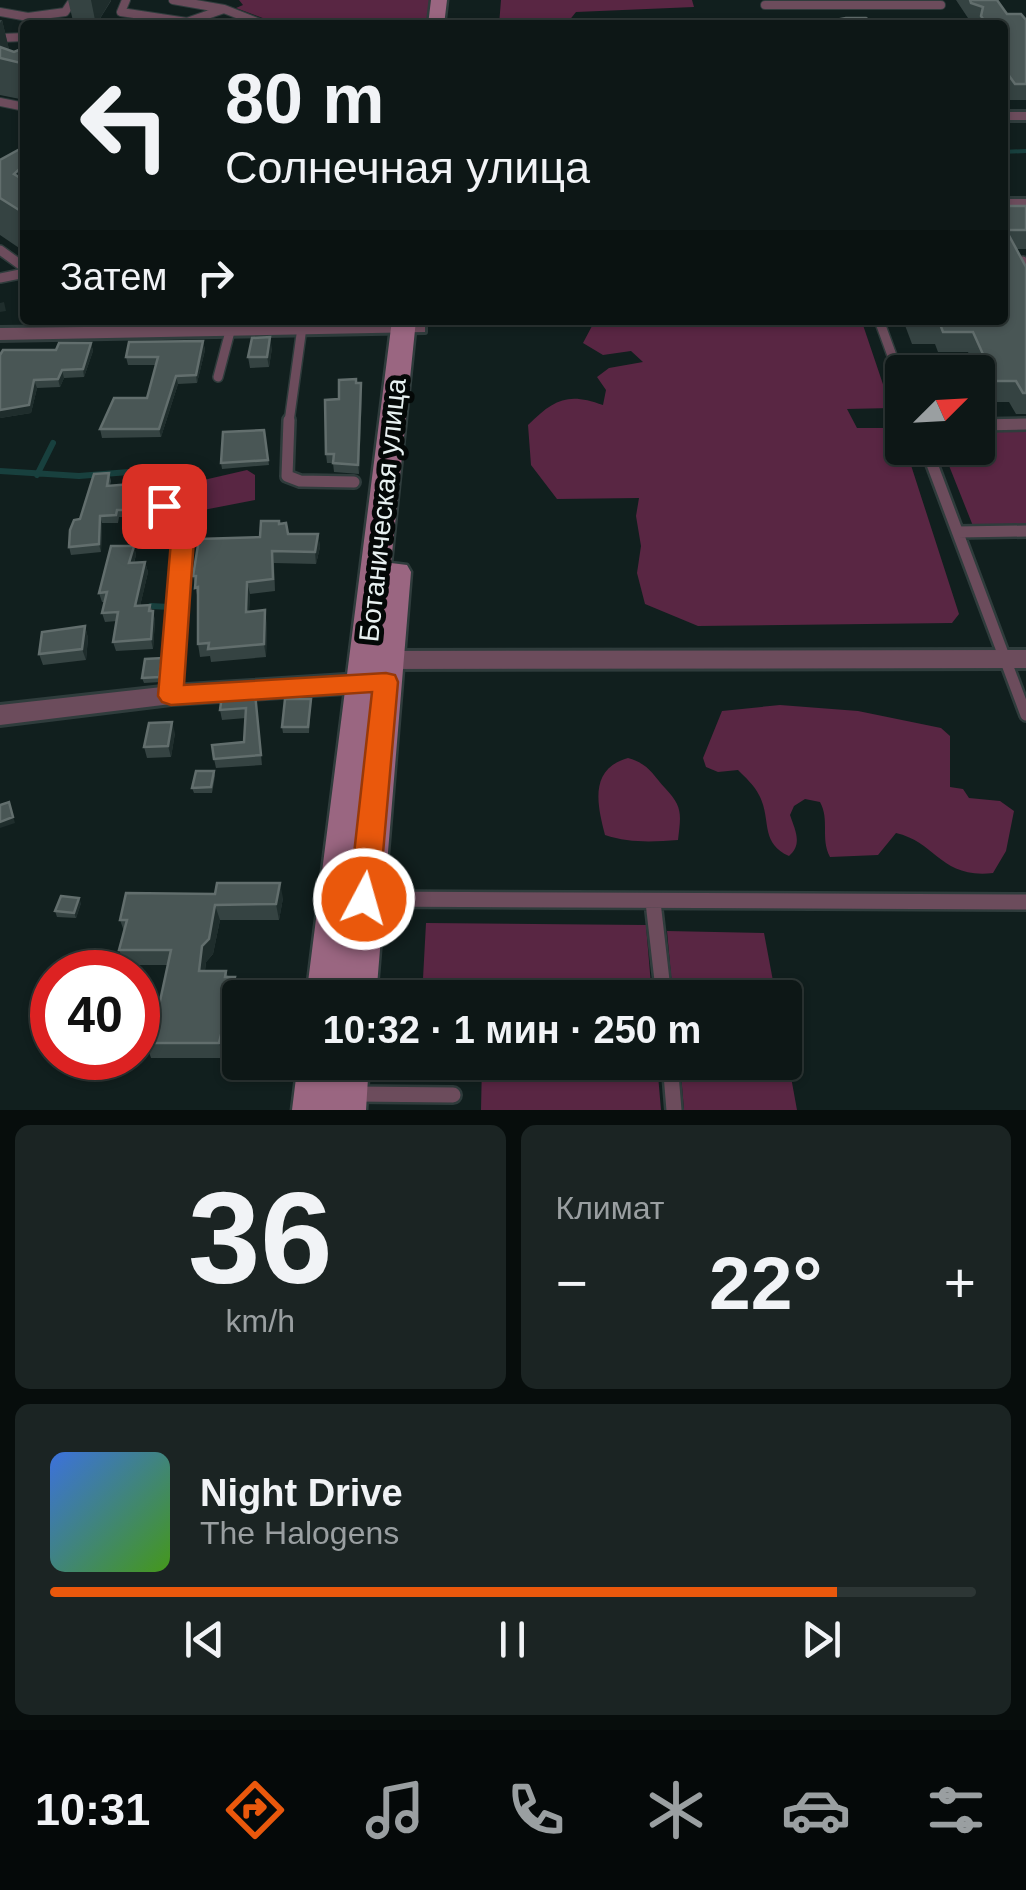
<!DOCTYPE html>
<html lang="ru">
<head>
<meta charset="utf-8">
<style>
  :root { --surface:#0d1716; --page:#1b2423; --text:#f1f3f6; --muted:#9a9fa1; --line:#2d3635; --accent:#ea580c }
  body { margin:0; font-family:Arial,sans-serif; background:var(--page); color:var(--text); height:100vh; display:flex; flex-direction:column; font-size:38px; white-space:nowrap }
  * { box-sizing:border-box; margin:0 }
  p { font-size:32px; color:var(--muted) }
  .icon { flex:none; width:55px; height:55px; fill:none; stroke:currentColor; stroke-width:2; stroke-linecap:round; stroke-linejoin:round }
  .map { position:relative; height:1110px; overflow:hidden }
  .details { display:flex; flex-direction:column; gap:15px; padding:15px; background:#070d0c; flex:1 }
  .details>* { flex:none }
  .guide { position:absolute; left:20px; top:20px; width:988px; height:305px; border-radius:10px; box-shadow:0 2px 8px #0004,0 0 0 2px var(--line); background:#0d1716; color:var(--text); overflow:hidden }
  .needle { width:65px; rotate:66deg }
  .fabs { position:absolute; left:885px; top:355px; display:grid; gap:20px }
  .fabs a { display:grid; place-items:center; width:110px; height:110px; border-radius:10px; background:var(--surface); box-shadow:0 2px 8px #0004,0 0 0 2px var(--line); font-size:50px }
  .speed { position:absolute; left:30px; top:950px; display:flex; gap:20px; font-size:50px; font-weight:700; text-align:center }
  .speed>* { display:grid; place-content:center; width:130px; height:130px; border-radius:50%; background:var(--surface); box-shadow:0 2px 8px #0004,0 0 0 2px var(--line); line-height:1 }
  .speed .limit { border:15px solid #d22; background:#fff; color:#111 }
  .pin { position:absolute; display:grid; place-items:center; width:85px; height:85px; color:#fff; margin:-42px; border-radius:20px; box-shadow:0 5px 15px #0006 }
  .me { position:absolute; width:110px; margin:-55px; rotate:6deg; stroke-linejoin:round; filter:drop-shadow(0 0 8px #0008) }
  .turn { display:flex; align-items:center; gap:35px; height:210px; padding:0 40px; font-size:45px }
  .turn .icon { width:130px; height:130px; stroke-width:2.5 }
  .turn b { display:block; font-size:70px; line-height:85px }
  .then { display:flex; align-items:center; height:95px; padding:0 40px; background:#0003; gap:20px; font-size:38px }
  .big { font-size:75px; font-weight:700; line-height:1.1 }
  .details .card { flex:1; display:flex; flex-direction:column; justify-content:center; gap:15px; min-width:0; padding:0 35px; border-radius:15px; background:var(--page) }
  .details .dial { align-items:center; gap:0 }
  .dial b { font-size:130px; line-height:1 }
  .song { display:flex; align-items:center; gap:30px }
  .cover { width:120px; height:120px; border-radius:15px; background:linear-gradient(135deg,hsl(220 70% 55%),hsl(100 70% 35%)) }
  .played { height:10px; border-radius:5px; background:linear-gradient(90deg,var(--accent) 85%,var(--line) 85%) }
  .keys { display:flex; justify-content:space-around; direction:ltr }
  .heat { display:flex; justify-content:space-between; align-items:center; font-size:55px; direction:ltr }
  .details .tiles { flex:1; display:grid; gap:15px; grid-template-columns:1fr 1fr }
  .card:last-child { grid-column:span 2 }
  .trip { position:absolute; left:222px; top:980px; width:580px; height:100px; border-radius:10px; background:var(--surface); box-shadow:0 2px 8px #0004,0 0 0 2px var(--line); font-weight:700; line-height:100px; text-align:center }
  .tab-bar { display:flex; height:160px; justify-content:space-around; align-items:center; background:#050909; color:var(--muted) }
  .tab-bar .icon { width:70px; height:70px }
  .tab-bar .active { color:var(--accent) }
  .tab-bar b { font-size:45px; color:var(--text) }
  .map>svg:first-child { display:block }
</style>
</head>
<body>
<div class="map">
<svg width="1026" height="1110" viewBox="0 0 1026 1110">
  <rect width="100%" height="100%" fill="#111f1e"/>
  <!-- green -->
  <path fill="#592643" d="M239,0h191l-1,25h-148l-45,-17 7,-3z
    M501,0h191l2,7 -118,5 -8,10 -69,3z
    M544,320h312l7,5 28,83 -44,1 10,19h42l60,186 -7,9 -254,3 -53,-22 -8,-31 4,-27 -5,-30 3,-18 -82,1 -26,-34 -3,-40c26,-26 40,-33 75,-20l3,-15 -9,-13 12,-9 34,-6 -12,-11 -28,4 -20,-12 9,-17 -4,-6z
    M978,427h48v100l-53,-1 -31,-78h36z
    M247,470l8,5v25l-62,12 -12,-7 1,-20z
    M780,705l78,6 83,17 9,8v51l13,2 6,9 31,3 14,10 -8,40 -13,22c-52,6 -57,-31 -97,-40l-18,22 -48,2c-10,-19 0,-37 -10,-55l-15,-3 -11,7 -4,9c5,15 13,29 -1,41 -30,-14 -17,-37 -30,-61 -5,-10 -14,-18 -21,-25l-20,2 -12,-5 -3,-9 19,-47z
    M628,758c21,6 24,16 37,30 18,19 16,26 13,52 -26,2 -49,3 -73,-5 -8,-31 -16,-66 23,-77z
    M426,923l220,2 6,72h-230z
    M667,931l97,2 12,64h-103z
    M785,1044l12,66h-113l-4,-47 105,-1z
    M482,1063h175l4,47h-180z"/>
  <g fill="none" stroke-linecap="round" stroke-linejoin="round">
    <!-- stream-far1 -->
    <path stroke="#18403e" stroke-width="4" d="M1002,152l24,-1"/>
    <!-- stream -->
    <path stroke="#18403e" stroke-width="6" d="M0,471l79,5 50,-4
      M37,475l16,-32
      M151,606l18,1 6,-67"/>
    <defs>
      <path id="lane-far3" d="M126,0l-5,12 66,10 37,-13
        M173,0l51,9 41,16
        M765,5h176
        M0,12l28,5 37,-5 8,-12
        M772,25h201
        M0,38l25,-1
        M0,102l25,5"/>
      <path id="lane-far2" d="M0,250l25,18
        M1023,261l3,5
        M0,278l25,-5
        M879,320l23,63
        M218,377l15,-57
        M289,422l14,-102"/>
      <path id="lane-far1" d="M289,420l-2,56 13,5 54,1
        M978,425l48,-1
        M926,448l100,267
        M167,492l-4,30 20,17 -12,156
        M958,532l68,-1"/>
      <path id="lane" d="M370,899l656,3
        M653,902l11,96
        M670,1062l4,48
        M355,1094l98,1"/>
      <path id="street" d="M1002,112h24v8h-24z
        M1002,199h24v10h-24z
        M419,323l6,1v8l-425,8v-12z
        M1026,650v18l-651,1 -9,-3 -3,-6 3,-6 9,-3z
        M377,673l9,3 3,6 -3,6 -9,3 -206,13 -171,21v-20l171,-19z"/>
      <path id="secondary" d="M431,0h16l-3,25h-16z
        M392,320h24l-25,243 16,2 4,7 -35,426h-70z
        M298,1062h71l-3,48h-74z"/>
    </defs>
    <!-- lane-far3 casing -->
    <use href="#lane-far3" stroke="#2f3c3c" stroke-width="10"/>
    <!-- lane-far2 casing -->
    <use href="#lane-far2" stroke="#2f3c3c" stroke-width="12"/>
    <!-- lane-far1 casing -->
    <use href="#lane-far1" stroke="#2f3c3c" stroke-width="16"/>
    <!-- lane casing -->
    <use href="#lane" stroke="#2f3c3c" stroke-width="20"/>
    <!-- street casing -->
    <use href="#street" stroke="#2f3c3c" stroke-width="6"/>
    <!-- secondary casing -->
    <use href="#secondary" stroke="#2f3c3c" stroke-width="5"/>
    <!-- lane-far3 -->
    <use href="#lane-far3" stroke="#6c4c5c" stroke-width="8"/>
    <!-- lane-far2 -->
    <use href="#lane-far2" stroke="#6c4c5c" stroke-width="9"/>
    <!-- lane-far1 -->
    <use href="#lane-far1" stroke="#6c4c5c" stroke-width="11"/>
    <!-- lane -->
    <use href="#lane" stroke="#6c4c5c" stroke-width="15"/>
    <!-- street -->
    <use href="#street" fill="#6c4c5c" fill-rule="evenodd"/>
    <!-- secondary -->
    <use href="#secondary" fill="#9a6681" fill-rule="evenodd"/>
  </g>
  <!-- wall -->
  <path fill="#354342" d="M68,0h43v1l-15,24 -23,-4z
    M956,0h41l10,14 19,6v80h-16l-8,-12v-63h-23v-3l-11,-4z
    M0,20h2l7,30 5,2 11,-2v50l-25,-5z
    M25,152v100l-25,-17v-75z
    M1002,206h24v43h-10l10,18v147h-10l-7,-12h-20l-21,-50h-30l-3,-8h-23l-9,-24h99z
    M203,341l2,9 -8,33 -19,1 -17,53 -59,1 -2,-9 47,-31 9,-33h-28l-2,-8z
    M91,343l2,8 -9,26 -20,1 -4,9 -23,1 -6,25 -31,5 56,-68z
    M272,348l-3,19 -19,1 -2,-11z
    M356,383l6,9 -3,82 -25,-2 -1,-9h-6l-1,-9 13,-55z
    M264,430l5,35 -47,4 -1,-6z
    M109,473l2,8 -1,5 23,-2 1,8 -6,25h-9l-1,6h-16l-1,29 -30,3 -2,-8 11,-28z
    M280,524l8,10h30l2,13 -4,17 -42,-1 1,28 -25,3 -1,18 18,11 -1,34 -55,5 -1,-6 -10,1 -2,-13v-44l-5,-24z
    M134,546l2,9 -2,8 11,-1 3,10 -8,34 10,-1 3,6 2,10 -2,28 -37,2 -3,-9 4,-21 -12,1 -3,-9 3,-11h-3l-3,-9z
    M85,626l3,12 -2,22 -43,5 -4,-11z
    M162,658l1,5 -2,19 -17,1 -2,-5z
    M255,693l7,72 -46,3 -2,-9 30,-17 2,-24 -24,2 -2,-10z
    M311,699l-2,34h-26l-1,-6z
    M175,733l-4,24 -24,1 -3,-11z
    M214,771l1,5 -3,17h-18l-2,-5z
    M126,893l157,5 -4,22h-59l-7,34 -7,8 -1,9h21l2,6 11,15 -15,66h-73l-5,-15 11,-28 11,-50h-43l-6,-15 5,-19 -4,-11z
    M81,903l-5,15 -19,-1 -2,-6z"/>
  <!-- shaded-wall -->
  <path fill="#1f2d2c" d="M91,0h20l-15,25z
    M2,20l9,37 -11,1v-35z
    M25,164v68l-6,-22 -5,-36z
    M4,302l2,9 -6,1v-9z
    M270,337l2,11 -3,19 -2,-10z
    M203,341l2,9 -8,33 -1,-8z
    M91,343l2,8 -9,26 -1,-8z
    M62,370l2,8 -4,9 -2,-8z
    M176,376l2,8 -17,53 -2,-8z
    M34,380l3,8 -6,25 -31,5v-8z
    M361,383l1,9 -3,82 -1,-9z
    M133,484l1,8 -6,25 -2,-7z
    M100,516l2,7 -1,29 -2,-8z
    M318,534l2,13 -4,17 -1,-12z
    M134,546l2,9 -5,17 -2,-9z
    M145,562l3,10 -10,43 -3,-9z
    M247,582l3,12 -2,30 -2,-12z
    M265,610l2,13 -1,34 -2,-13z
    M153,611l2,10 -2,28 -2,-10z
    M85,626l3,12 -2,22 -4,-11z
    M172,722l3,11 -4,24 -3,-11z
    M9,802l6,21 -15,5v-6z
    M280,883l3,15 -4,22 -3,-16z
    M79,898l2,5 -5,15 -2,-5z
    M215,905l5,15 -7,34 -7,8 -3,24 -4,-15 3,-25z
    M235,977l4,15 -15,66 -5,-15z"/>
  <!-- building -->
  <path fill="#495655" stroke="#626e6d" stroke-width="2.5" d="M970,0h27l10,14h14l5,6v64h-11l-13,-18v-41h-15l-6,-9 2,-9 -12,-4z
    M846,18h20l10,7h7h-48l9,-1 -3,-5z
    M0,47l14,5 7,-3 4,1v14l-25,-6z
    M18,150l7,2v12l-11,10 11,7v27l-6,2 -19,-12v-38z
    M1002,206h24v24h-20l20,37v126h-3l-7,-12h-21l-22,-49h-30l-3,-8 -23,-1 -2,-3h87z
    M270,337l-3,20h-19l4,-19z
    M203,341l-7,34 -20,1 -17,53h-59l14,-31h33l11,-41h-32l3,-15z
    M59,343h32l-8,26 -21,1 -4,9 -24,1 -5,25 -29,5v-55l3,-5h53z
    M356,379v4h5l-3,82 -25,-2 1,-9h-8l-1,-54 14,-1v-19z
    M264,430l4,30 -47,3 2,-31z
    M109,473l-2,13 26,-2 -7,26h-9l-1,5 -16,1 -1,28 -30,3 1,-17 4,-10 6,-1 14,-45z
    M261,521h18v3l7,-1 2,11h30l-3,18 -43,-1 1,28 -26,3 -1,30 19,-2 -1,34 -56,5 1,-6 -11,1v-57l-3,1 1,-12h-3l6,-37 61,-2z
    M111,546h23l-5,17 16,-1 -10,44 15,-1 -1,6h4l-2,28 -38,3 5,-30 -16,1 5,-21 -8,1z
    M85,626l-3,23 -43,5 3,-22z
    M162,658l-3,19 -17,1 3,-19z
    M255,693l6,62 -47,4 -2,-14 32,-3 2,-34 -26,2 2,-15z
    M285,699h26l-3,28h-26z
    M172,722l-4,24 -24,1 5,-24z
    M196,771h18l-3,16 -19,1z
    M9,802l4,15 -13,5v-17z
    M217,883h63l-4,21 -61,1 -6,34 -7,7 -3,25h27l-1,6h10l-16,66h-73l6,-28h5l14,-65h-52l8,-30h-7l6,-27 89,1z
    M61,896l18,2 -5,15 -19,-2z"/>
  <!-- route -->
  <path fill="#ea580c" stroke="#983908" stroke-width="2.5" d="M164,499l8,2 2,19 20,18 -10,147 202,-12 9,2 3,7 -19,217 -5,9 -10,4 -10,-4 -5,-9 23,-207 -201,13 -9,-3 -4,-6 13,-155 -19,-19 1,-16z"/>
  <g text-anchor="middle" stroke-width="10" stroke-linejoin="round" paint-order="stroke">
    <!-- street labels -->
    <g font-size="28" fill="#e8f1f1" stroke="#040807">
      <text transform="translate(382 510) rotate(-84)" y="10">Ботаническая улица</text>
    </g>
  </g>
</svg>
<div class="fabs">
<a><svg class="needle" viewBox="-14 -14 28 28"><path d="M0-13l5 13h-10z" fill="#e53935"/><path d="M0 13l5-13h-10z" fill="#9a9fa1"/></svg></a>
</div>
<div class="speed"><div class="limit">40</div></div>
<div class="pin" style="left:164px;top:506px;background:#d93025"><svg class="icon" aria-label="arrive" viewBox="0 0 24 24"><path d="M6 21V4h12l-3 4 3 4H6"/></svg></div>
<svg class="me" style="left:364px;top:899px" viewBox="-20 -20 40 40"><circle r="17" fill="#ea580c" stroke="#fff" stroke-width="3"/><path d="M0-11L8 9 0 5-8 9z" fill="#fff"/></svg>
<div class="trip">10:32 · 1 мин · 250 m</div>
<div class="guide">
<div class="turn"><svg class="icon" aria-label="left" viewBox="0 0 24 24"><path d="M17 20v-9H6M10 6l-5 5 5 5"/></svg><div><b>80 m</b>Солнечная улица</div></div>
<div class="then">Затем<svg class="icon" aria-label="right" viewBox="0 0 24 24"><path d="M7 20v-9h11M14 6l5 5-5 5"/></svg></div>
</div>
</div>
<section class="details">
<div class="tiles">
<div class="card dial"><b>36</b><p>km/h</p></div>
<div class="card"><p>Климат</p>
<div class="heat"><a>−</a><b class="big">22°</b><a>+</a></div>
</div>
<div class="card">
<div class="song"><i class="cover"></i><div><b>Night Drive</b><p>The Halogens</p></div></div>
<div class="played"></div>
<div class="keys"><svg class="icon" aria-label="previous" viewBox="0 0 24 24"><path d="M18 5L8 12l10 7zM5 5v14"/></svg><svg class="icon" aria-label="pause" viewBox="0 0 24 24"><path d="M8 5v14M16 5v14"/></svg><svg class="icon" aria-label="next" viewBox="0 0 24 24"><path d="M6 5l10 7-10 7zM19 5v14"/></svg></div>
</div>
</div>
</section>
<nav class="tab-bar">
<b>10:31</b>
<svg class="icon active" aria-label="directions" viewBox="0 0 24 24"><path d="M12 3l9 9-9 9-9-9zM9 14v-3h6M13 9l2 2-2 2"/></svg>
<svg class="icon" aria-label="music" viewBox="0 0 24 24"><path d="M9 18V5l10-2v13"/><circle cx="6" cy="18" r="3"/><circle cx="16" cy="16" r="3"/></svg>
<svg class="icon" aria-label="phone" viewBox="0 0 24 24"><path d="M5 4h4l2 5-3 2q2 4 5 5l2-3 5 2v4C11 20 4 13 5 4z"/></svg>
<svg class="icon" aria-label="climate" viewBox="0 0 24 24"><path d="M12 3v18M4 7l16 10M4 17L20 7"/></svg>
<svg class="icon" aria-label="car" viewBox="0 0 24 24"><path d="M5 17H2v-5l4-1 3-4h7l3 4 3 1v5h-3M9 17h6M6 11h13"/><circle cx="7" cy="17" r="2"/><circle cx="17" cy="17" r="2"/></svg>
<svg class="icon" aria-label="filters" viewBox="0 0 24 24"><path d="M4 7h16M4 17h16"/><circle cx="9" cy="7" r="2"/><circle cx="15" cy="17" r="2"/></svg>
</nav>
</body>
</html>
